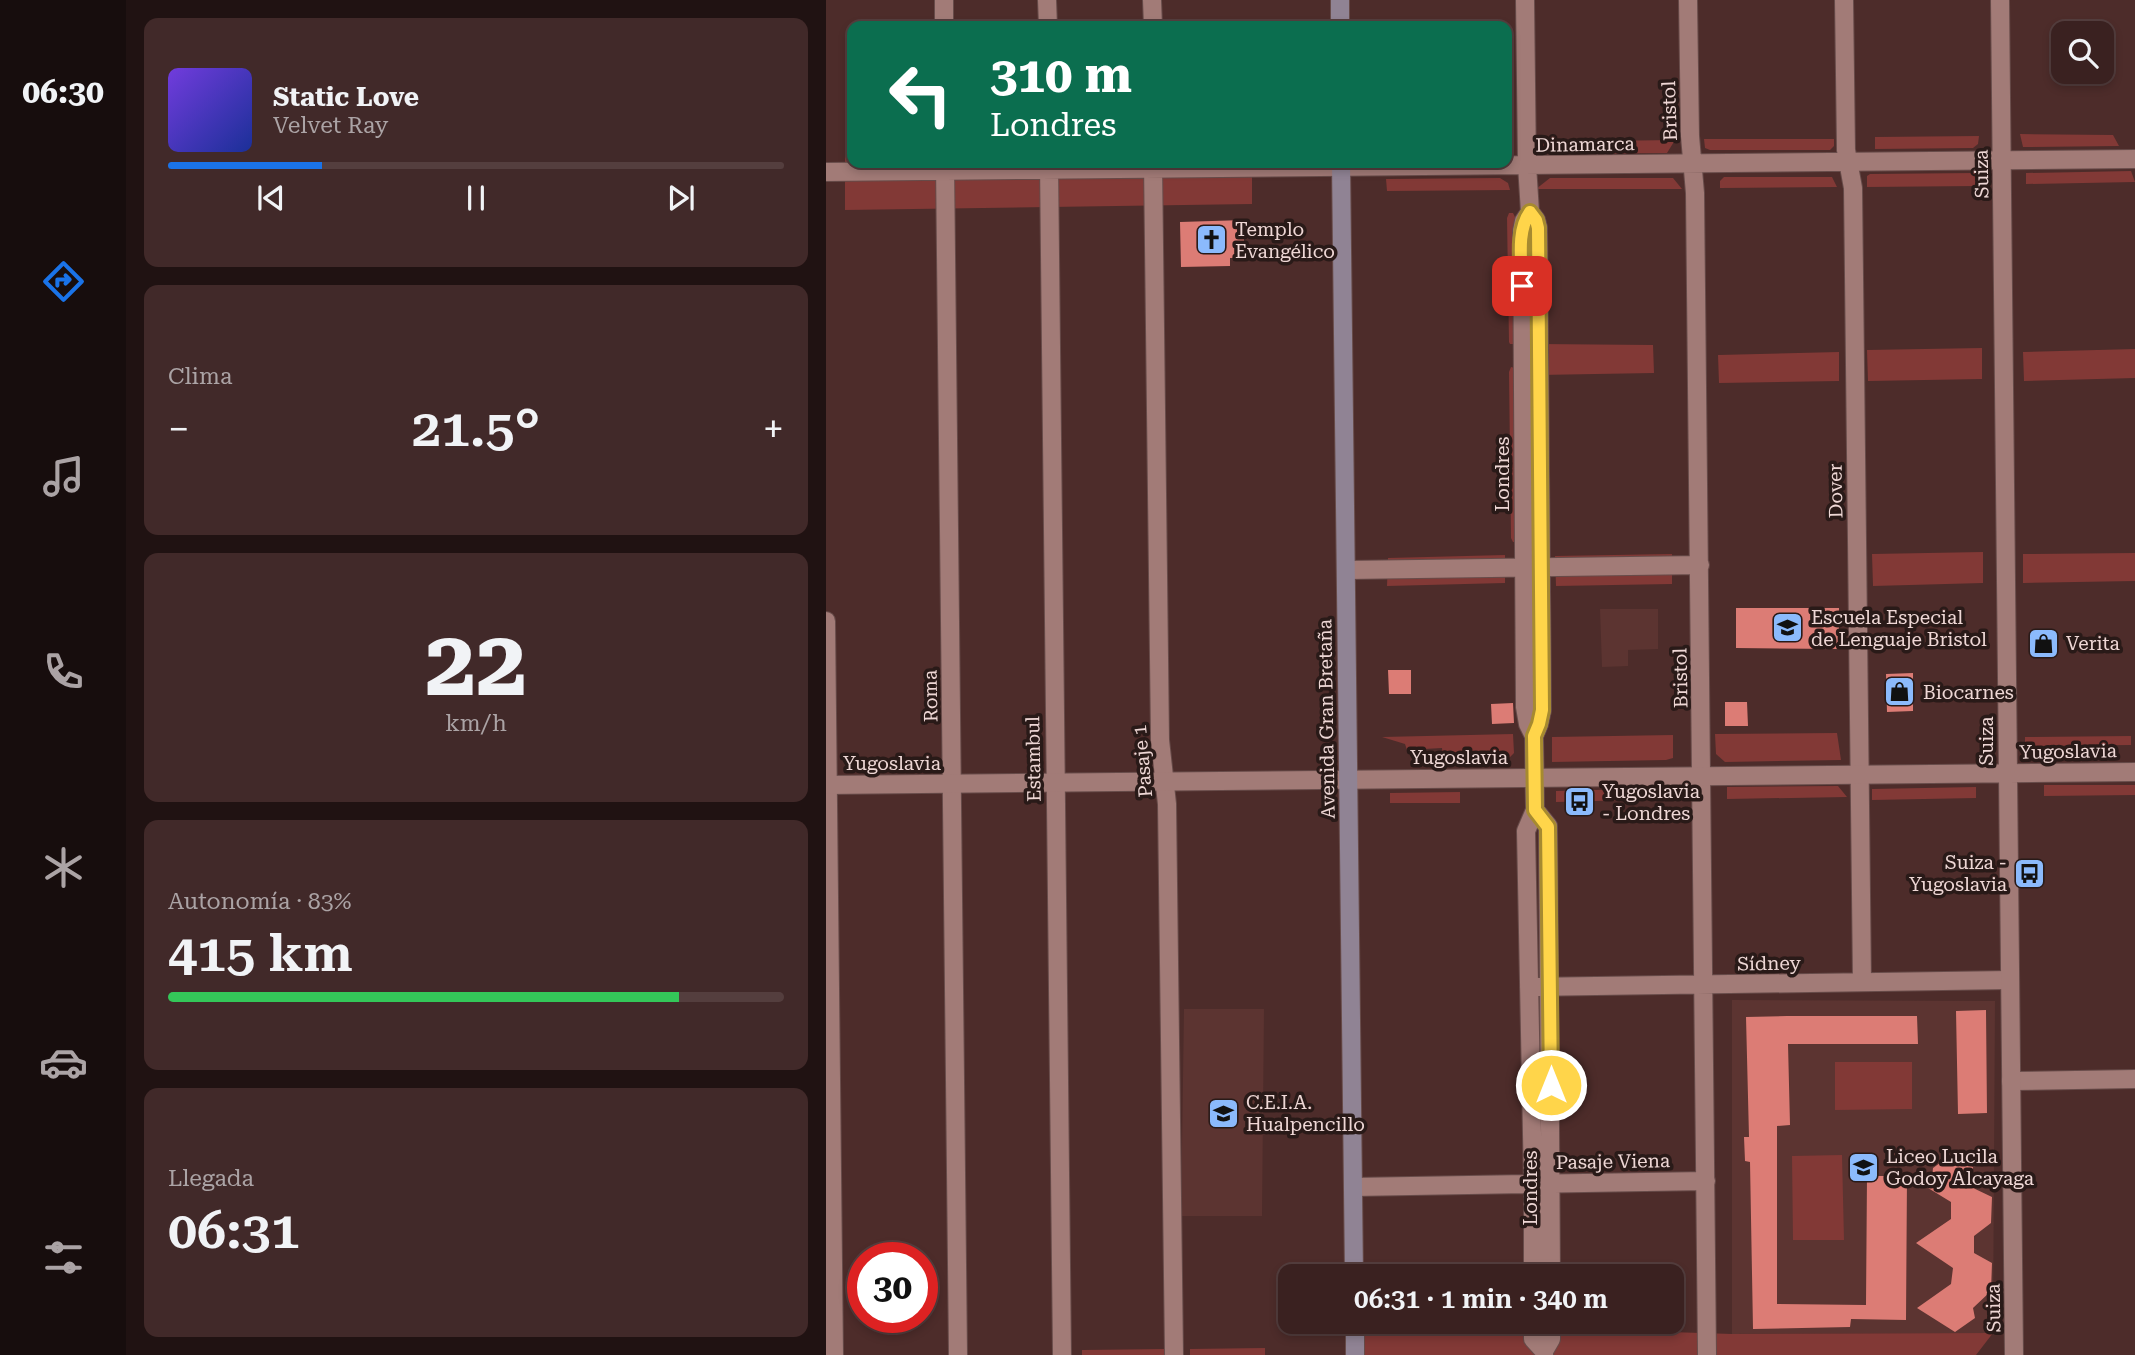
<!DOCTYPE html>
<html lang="es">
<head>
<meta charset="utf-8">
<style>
  :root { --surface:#3a2120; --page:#412929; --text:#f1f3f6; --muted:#aba3a5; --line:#543e3e; --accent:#1a73e8 }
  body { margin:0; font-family:"Roboto Serif",serif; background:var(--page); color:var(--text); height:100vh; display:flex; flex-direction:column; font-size:26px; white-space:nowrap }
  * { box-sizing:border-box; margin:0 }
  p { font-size:23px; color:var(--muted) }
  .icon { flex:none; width:38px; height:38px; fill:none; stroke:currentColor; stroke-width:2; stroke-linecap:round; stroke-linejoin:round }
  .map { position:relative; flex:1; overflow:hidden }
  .details { display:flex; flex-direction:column; gap:18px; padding:18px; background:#201212; width:700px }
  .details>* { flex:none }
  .top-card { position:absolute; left:21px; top:21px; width:665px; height:147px; border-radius:14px; box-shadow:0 4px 10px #0003,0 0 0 2px var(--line); background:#0b6e4f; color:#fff; overflow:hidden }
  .tools { position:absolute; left:1225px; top:21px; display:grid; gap:14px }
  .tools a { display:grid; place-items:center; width:63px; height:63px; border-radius:14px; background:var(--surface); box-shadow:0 4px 10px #0003,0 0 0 2px var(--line); font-size:35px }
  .speed { position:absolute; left:21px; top:1242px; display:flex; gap:14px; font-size:35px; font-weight:700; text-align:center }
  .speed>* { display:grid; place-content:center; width:91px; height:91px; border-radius:50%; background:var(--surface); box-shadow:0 4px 10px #0003,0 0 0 2px var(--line); line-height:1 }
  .speed .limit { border:10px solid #d22; background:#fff; color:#111 }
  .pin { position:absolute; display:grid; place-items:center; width:60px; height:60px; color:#fff; margin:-30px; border-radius:14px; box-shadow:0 4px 10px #0006 }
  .me { position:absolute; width:77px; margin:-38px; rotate:0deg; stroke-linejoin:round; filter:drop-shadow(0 0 5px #0008) }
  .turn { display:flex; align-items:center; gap:24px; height:147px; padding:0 28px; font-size:32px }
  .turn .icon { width:91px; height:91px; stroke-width:2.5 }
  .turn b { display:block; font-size:49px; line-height:60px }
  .big { font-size:52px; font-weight:600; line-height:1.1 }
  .details .widget { flex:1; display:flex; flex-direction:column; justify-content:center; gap:10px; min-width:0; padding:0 24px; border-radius:14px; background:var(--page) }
  .details .dial { align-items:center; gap:0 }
  .dial b { font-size:91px; line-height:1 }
  .song { display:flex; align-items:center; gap:21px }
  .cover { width:84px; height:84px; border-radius:10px; background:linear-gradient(135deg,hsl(260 70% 55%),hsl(230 70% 35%)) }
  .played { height:7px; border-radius:4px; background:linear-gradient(90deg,var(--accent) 25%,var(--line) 25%) }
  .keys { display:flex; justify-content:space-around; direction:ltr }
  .heat { display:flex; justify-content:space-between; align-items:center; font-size:38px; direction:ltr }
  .charge { height:10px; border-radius:5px; background:linear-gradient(90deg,#34c759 83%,var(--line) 0) }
  .trip { position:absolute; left:452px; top:1264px; width:406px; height:70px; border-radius:14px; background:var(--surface); box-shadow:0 4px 10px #0003,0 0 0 2px var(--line); font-weight:600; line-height:70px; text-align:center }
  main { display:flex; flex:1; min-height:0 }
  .menu { display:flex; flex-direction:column; width:126px; justify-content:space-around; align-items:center; background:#170d0d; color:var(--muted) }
  .menu .icon { width:49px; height:49px }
  .menu .on { color:var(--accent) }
  .menu b { font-size:32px; color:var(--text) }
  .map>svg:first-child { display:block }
</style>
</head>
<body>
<main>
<nav class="menu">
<b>06:30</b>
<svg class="icon on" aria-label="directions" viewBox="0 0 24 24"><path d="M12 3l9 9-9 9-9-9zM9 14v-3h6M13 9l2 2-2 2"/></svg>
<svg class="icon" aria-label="music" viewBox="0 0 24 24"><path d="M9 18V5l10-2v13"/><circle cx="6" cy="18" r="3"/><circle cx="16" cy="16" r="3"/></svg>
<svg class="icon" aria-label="phone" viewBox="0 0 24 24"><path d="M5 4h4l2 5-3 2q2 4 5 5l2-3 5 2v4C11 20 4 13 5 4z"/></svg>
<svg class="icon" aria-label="climate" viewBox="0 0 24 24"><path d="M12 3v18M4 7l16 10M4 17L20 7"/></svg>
<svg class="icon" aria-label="car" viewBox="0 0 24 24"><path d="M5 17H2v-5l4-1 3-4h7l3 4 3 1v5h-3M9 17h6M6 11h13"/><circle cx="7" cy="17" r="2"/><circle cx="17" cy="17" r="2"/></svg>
<svg class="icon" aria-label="filters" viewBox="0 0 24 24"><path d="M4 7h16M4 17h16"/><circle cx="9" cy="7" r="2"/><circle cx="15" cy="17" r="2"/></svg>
</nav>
<section class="details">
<div class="widget">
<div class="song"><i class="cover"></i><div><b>Static Love</b><p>Velvet Ray</p></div></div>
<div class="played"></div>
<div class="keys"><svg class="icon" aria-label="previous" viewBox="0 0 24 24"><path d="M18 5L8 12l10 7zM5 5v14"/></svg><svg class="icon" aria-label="pause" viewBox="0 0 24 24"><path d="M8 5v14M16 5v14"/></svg><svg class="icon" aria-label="next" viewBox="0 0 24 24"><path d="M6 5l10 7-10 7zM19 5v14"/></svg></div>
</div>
<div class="widget"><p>Clima</p>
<div class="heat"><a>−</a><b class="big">21.5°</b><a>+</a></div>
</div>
<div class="widget dial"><b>22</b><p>km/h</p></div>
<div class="widget"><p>Autonomía · 83%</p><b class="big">415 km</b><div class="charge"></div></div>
<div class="widget"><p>Llegada</p><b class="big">06:31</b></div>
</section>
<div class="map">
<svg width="1309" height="1355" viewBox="0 0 1309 1355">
  <rect width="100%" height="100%" fill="#4d2c2a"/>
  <!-- built -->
  <path fill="#5c3431" d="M774,609h58v40l-30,1v16l-26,1z
    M906,1000l263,1 -2,332 -261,1z
    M358,1009h80l-2,207h-81z"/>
  <!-- green -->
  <path fill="#823936" d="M1194,134l93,1 6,11 -96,1z
    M19,135h7v28h400v41l-407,6z
    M1153,136l-1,8 -5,4 -98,1v-12z
    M878,139h130v7l-4,4h-120l-5,-2z
    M849,140l-8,13 -132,1 -9,-12z
    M1305,171l4,11 -109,2v-11z
    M1149,173l2,2 1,11 -111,1v-11l3,-2z
    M898,177h108l5,10 -117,1v-7z
    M674,178l8,5 2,7 -123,1 -1,-12z
    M724,178h123l9,11h-146z
    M683,213h4l2,4 2,124 -2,3h-5l-1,-2 -2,-124z
    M713,344l114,1 1,28 -116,2z
    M1156,348v31l-114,2 -1,-31z
    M1309,349v29l-111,3 -1,-29z
    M1013,352v29l-120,2 -1,-28z
    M685,367l4,1 4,174h-6l-2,-4 -2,-166z
    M1157,552v31l-110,3 -1,-32z
    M1309,553v28l-112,2v-29z
    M846,554v30l-116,2 -1,-30z
    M679,555v28l-118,3 1,-28z
    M1011,733l4,27 -116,2 -9,-8 -1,-20z
    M687,734l1,19 -5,5 -66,4 -1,-14 -35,2 -2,-6 -23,-7z
    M847,735v23l-7,2 -114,2v-25z
    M1305,736v9l-106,1v-9z
    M1218,785h91v10l-91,1z
    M1012,786l9,11 -120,2v-12z
    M1150,787v11l-104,2v-11z
    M846,788v11l-116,3v-11z
    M634,792v11h-70v-10z
    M1009,1062h77v47l-77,1z
    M1016,1155l2,85h-51l-1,-84z
    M536,1322l370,12 261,-1 -17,22h-613z
    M439,1348v7h-75v-6z
    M339,1349v6h-83v-5z"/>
  <!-- building -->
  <path fill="#dc7c75" d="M418,220v38h-14v8l-49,1 -1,-45z
    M910,608h103v41l-103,-1z
    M1209,631h15v18h-15z
    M562,670h23v24h-22z
    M1087,673v38l-26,1 -1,-38z
    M899,702h22l1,24h-23z
    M687,703l1,20 -22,1 -1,-20z
    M1160,1010l1,103 -29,1 -2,-103z
    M961,1016h130l1,28h-130l2,81 -13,1v178l89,1 1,-129h40l-1,144 -55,-1 -1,8 -97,2 -3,-167 -5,-1 -1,-24h5l-3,-120z
    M1125,1155l22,12 -2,20 21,10 -1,26 -17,13v17l18,10 -1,28 -18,17 2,10 -20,14 -38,-24 34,-24 2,-16 -37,-25 35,-24v-17l-41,-25h22l1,-9z"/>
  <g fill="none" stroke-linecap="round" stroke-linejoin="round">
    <defs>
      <path id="minor" d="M118,0v26
        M221,0l1,26
        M326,0l1,26
        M699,0l2,165 3,47 6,8 2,8 4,482 -3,14 -5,12
        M862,0l2,136 5,57 12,1162
        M1018,0l2,150 7,38 9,794
        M119,163l13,1192
        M223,163l13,1192
        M327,163l7,577 7,64 7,551
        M0,172l1309,-13
        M704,212l-6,9 -2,10 3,476 3,17 6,12 1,74 -9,21 7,353v92
        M520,570l354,-5
        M0,621l8,734
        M709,810l13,16 3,450
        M703,987l481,-7
        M1185,1081l124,-2
        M527,1187l353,-6
        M707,1321v18l11,12
        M718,1355v-4l7,-12v-18"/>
      <path id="tertiary" d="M1174,0l14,1355
        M0,785l1309,-13"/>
      <path id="secondary" d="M514,0v26
        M515,163l13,1113
        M529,1321v34"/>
    </defs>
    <!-- minor casing -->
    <use href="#minor" stroke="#674b49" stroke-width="20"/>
    <!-- tertiary casing -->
    <use href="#tertiary" stroke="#674b49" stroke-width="20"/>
    <!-- secondary casing -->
    <use href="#secondary" stroke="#674b49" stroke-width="20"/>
    <!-- minor -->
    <use href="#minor" stroke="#a27b77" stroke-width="18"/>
    <!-- tertiary -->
    <use href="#tertiary" stroke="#a27b77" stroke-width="18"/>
    <!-- secondary -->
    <use href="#secondary" stroke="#908394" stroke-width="18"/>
  </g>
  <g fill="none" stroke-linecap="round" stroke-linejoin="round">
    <defs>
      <path id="route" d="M696,286c0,-24 -6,-54 8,-74l6,8 2,8 4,482 -3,14 -5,12 1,74 13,17 3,258"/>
    </defs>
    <!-- route casing -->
    <use href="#route" stroke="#a68a30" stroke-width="18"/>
    <!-- route -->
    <use href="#route" stroke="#ffd54a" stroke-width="12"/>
  </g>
  <!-- icons -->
  <defs>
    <symbol id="church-square" viewBox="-11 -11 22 22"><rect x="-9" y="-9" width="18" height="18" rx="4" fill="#8bbafc" stroke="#291a18"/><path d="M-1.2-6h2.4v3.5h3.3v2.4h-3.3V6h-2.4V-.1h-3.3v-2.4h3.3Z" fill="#111"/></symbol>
    <symbol id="school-square" viewBox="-11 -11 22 22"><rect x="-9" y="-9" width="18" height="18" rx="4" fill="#8bbafc" stroke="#291a18"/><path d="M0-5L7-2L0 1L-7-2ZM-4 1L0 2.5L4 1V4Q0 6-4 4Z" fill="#111"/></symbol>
    <symbol id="shop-square" viewBox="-11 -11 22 22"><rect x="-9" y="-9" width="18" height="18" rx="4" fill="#8bbafc" stroke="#291a18"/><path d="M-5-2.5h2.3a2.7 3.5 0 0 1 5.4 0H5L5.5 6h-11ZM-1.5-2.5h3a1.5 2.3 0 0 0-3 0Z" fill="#111"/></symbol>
    <symbol id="bus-square" viewBox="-11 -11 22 22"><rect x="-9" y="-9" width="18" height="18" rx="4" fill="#8bbafc" stroke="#291a18"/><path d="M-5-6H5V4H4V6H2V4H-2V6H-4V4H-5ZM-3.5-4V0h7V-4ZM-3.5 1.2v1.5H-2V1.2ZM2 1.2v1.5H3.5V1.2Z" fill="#111"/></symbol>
  </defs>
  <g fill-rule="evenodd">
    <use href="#church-square" x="368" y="222" width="35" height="35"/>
    <use href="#school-square" x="944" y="610" width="35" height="35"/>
    <use href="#shop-square" x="1200" y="626" width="35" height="35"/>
    <use href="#shop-square" x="1056" y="674" width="35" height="35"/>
    <use href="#bus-square" x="736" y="784" width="35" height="35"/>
    <use href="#bus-square" x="1186" y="856" width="35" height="35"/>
    <use href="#school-square" x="380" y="1096" width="35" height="35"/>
    <use href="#school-square" x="1020" y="1150" width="35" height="35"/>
  </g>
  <g text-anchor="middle" stroke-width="7" stroke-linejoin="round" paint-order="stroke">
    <!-- street labels -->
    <g font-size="19" fill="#eed7d5" stroke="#291a18">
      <text transform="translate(843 111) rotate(-92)" y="7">Bristol</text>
      <text transform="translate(759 144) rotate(-1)" y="7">Dinamarca</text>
      <text transform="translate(1155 174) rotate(-91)" y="7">Suiza</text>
      <text transform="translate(676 474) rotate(-90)" y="7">Londres</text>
      <text transform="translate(1009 491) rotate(-91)" y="7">Dover</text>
      <text transform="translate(854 678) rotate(-91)" y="7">Bristol</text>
      <text transform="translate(104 696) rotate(-91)" y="7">Roma</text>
      <text transform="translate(500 719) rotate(-91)" y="7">Avenida Gran Bretaña</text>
      <text transform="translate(1160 741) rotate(-90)" y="7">Suiza</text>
      <text transform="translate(1242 751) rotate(-1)" y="7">Yugoslavia</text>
      <text x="633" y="764">Yugoslavia</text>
      <text transform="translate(207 759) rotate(-91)" y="7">Estambul</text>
      <text transform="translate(316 761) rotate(-95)" y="7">Pasaje 1</text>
      <text x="66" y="770">Yugoslavia</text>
      <text transform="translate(943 963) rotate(-1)" y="7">Sídney</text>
      <text transform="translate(787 1161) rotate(-1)" y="7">Pasaje Viena</text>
      <text transform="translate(704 1188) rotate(-90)" y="7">Londres</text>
      <text transform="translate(1167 1308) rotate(-91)" y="7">Suiza</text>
    </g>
    <!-- poi labels -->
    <g font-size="19" fill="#eed7d5" stroke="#291a18" text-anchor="start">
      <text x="409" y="236">Templo<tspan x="409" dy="22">Evangélico</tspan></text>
      <text x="985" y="624">Escuela Especial<tspan x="985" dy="22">de Lenguaje Bristol</tspan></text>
      <text x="1240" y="650">Verita</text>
      <text x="1097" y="699">Biocarnes</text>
      <text x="776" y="798">Yugoslavia<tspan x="776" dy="22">- Londres</tspan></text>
      <text x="1181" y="869" text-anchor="end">Suiza -<tspan x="1181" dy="22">Yugoslavia</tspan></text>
      <text x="420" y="1109">C.E.I.A.<tspan x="420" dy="22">Hualpencillo</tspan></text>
      <text x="1060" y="1163">Liceo Lucila<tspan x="1060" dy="22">Godoy Alcayaga</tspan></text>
    </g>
  </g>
</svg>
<div class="tools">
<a><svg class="icon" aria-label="search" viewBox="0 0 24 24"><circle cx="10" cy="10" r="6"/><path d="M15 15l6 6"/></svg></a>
</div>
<div class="speed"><div class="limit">30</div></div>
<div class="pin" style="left:696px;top:286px;background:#d93025"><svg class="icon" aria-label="arrive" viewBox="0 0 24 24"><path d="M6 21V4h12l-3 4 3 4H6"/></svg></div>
<svg class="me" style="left:725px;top:1085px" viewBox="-20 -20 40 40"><circle r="17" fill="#ffd54a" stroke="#fff" stroke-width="3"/><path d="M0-11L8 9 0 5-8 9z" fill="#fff"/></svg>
<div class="trip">06:31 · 1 min · 340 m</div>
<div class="top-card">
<div class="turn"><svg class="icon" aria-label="left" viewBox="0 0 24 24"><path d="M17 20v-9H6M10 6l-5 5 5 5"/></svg><div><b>310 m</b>Londres</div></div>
</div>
</div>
</main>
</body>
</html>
